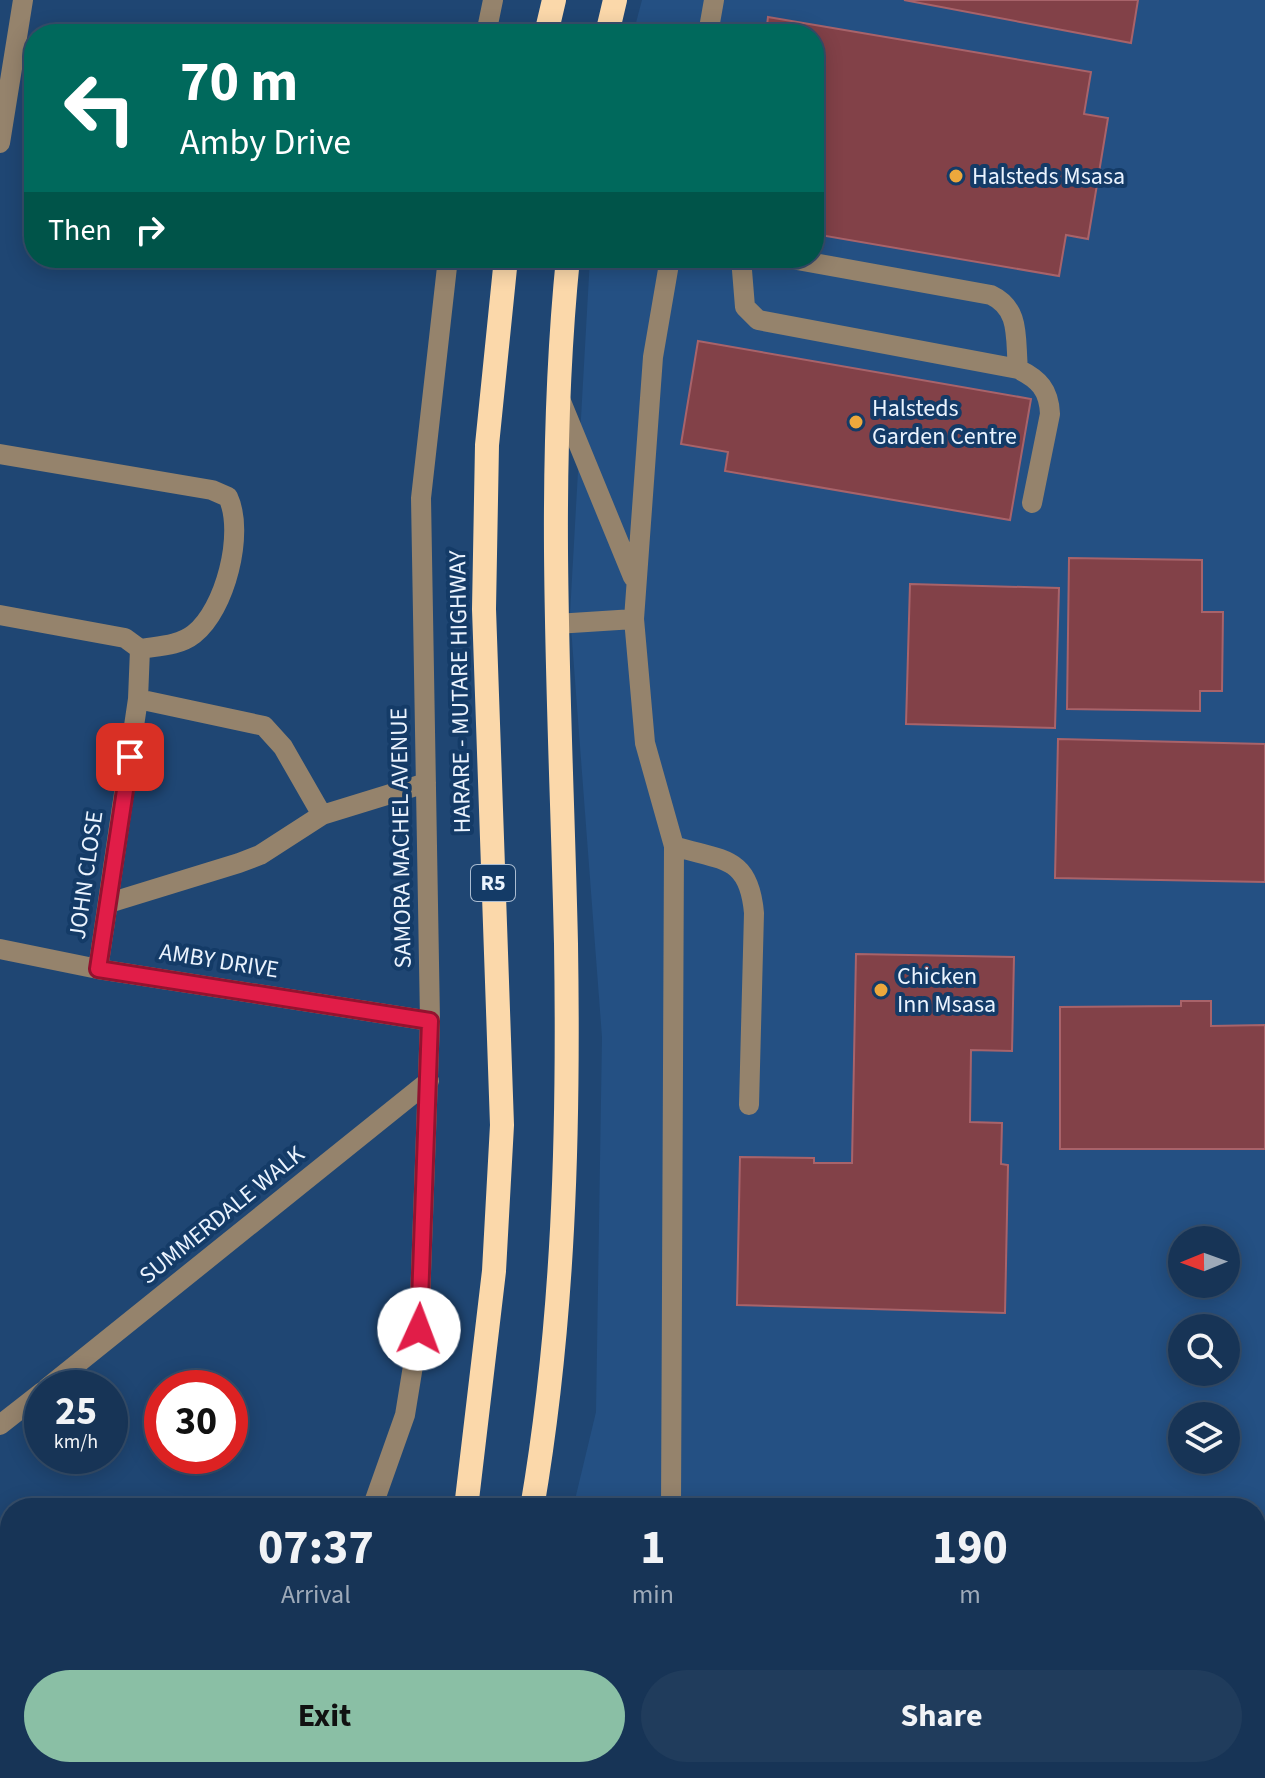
<!DOCTYPE html>
<html lang="en">
<head>
<meta charset="utf-8">
<style>
	body { margin:0; font-family:"Source Sans 3",sans-serif; background:#203c5c; color:#f1f3f6; height:100vh; display:flex; flex-direction:column; font-size:30px; white-space:nowrap }
	* { box-sizing:border-box; margin:0 }
	p { font-size:26px; color:#9eaab9 }
	.icon { flex:none; width:44px; height:44px; fill:none; stroke:currentColor; stroke-width:2; stroke-linecap:round; stroke-linejoin:round }
	.map { position:relative; flex:1; overflow:hidden }
	.details { position:absolute; left:0px; top:1498px; width:1266px; height:280px; display:flex; flex-direction:column; background:#173456; border-radius:32px 32px 0 0; box-shadow:0 4px 20px #0003,0 0 0 2px #364f6c }
	.details>* { flex:none }
	.top-card { position:absolute; left:24px; top:24px; width:800px; height:244px; border-radius:32px; box-shadow:0 4px 20px #0003,0 0 0 2px #364f6c; background:#00695c; color:#fff; overflow:hidden }
	.needle { width:52px; rotate:269deg }
	.controls { position:absolute; left:1168px; top:1226px; display:grid; gap:16px }
	.controls a { display:grid; place-items:center; width:72px; height:72px; border-radius:50%; background:#173456; box-shadow:0 4px 20px #0003,0 0 0 2px #364f6c; font-size:40px }
	.speed { position:absolute; left:24px; top:1370px; display:flex; gap:16px; font-size:40px; font-weight:700; text-align:center }
	.speed>* { display:grid; place-content:center; width:104px; height:104px; border-radius:50%; background:#173456; box-shadow:0 4px 20px #0003,0 0 0 2px #364f6c; line-height:1 }
	.speed small { font-size:20px; font-weight:400 }
	.speed .limit { border:12px solid #d22; background:#fff; color:#111 }
	.pin { position:absolute; display:grid; place-items:center; width:68px; height:68px; color:#fff; margin:-34px; border-radius:16px; box-shadow:0 4px 12px #0006 }
	.me { position:absolute; width:88px; margin:-44px; rotate:2deg; stroke-linejoin:round; filter:drop-shadow(0 0 6px #0008) }
	.turn { display:flex; align-items:center; gap:28px; height:168px; padding:0 24px; font-size:36px }
	.turn .icon { width:104px; height:104px; stroke-width:2.5 }
	.turn b { display:block; font-size:56px; line-height:68px }
	.then { display:flex; align-items:center; height:76px; padding:0 24px; background:#0003; gap:16px; font-size:30px }
	.eta { display:flex; justify-content:space-evenly; align-items:center; height:136px; text-align:center }
	.eta b { font-size:48px; font-weight:700; line-height:56px }
	.action { display:flex; gap:16px; margin-top:auto; padding:16px 24px }
	.action a { flex:1; height:92px; border-radius:48px; background:#8abfa5; color:#111; font-size:32px; font-weight:700; line-height:92px; text-align:center }
	.action a+a { background:#203c5c; color:#f1f3f6 }
	.map>svg:first-child { display:block }
</style>
</head>
<body>
<div class="map">
<svg width="1265" height="1778" viewBox="0 0 1265 1778">
	<rect width="100%" height="100%" fill="#1f4673"/>
	<path fill="#245083" fill-rule="evenodd" d="M 642,0 L 1265,0 L 1265,1778 L 505,1778 L 508,1768 L 1256,1768 L 1256,1508 L 573,1508 L 596,1412 L 602,1037 L 570,614 L 590,258 L 814,258 L 814,34 L 633,34 ZM 1182,1240 L 1226,1240 L 1226,1284 L 1182,1284 ZM 1182,1328 L 1226,1328 L 1226,1372 L 1182,1372 ZM 1182,1416 L 1226,1416 L 1226,1460 L 1182,1460 Z"/>
	<path fill="#824148" stroke="#a8636a" stroke-width="2" d="M 904,0 L 1138,0 L 1131,43 Z
		M 768,17 L 1091,72 L 1084,114 L 1108,118 L 1088,239 L 1066,235 L 1059,276 L 814,234 L 814,34 L 766,34 Z
		M 698,341 L 1031,399 L 1010,520 L 725,471 L 728,452 L 681,444 Z
		M 1069,558 L 1202,560 L 1202,612 L 1223,612 L 1222,691 L 1200,691 L 1200,711 L 1067,709 Z
		M 910,584 L 1059,588 L 1055,728 L 906,724 Z
		M 1058,739 L 1265,744 L 1265,882 L 1055,878 Z
		M 856,954 L 1014,957 L 1012,1051 L 971,1050 L 970,1122 L 1002,1123 L 1001,1164 L 1008,1165 L 1005,1313 L 737,1305 L 740,1157 L 814,1158 L 814,1163 L 852,1163 Z
		M 1181,1001 L 1211,1001 L 1211,1026 L 1265,1025 L 1265,1149 L 1060,1149 L 1060,1007 L 1181,1006 Z
		M 1041,1768 L 1113,1768 L 1110,1778 L 1037,1778 Z"/>
	<g fill="none" stroke-linecap="round" stroke-linejoin="round">
		<path stroke="#95836c" stroke-width="20" d="M 486,34 L 493,0
			M 708,34 L 714,0
			M 0,143 L 23,0
			M 670,258 L 653,357 L 634,619 L 645,743 L 674,846 L 671,1508
			M 741,258 L 745,307 L 758,320 L 1018,369 C 1039,379 1049,390 1050,414 L 1032,503
			M 786,258 L 991,295 C 1021,309 1015,339 1018,369
			M 560,399 L 633,577
			M 0,454 L 212,490 L 228,497 C 245,533 225,610 194,634 C 179,646 158,646 140,649
			M 0,615 L 125,638 L 140,649 L 138,699 L 98,969
			M 556,624 L 634,619
			M 138,699 L 264,726 L 283,747 L 322,815
			M 674,846 C 722,861 749,855 754,913 L 749,1105
			M 109,903 L 239,863 L 260,855 L 322,815 L 426,783
			M 0,949 L 98,969 L 430,1021
			M 47,1388 L 429,1081
			M 0,1425 L 42,1392
			M 372,1508 L 405,1415 L 419,1329 L 430,1021 L 421,498 L 448,258
			M 1256,1669 L 1265,1669
			M 338,1778 L 338,1768
			M 622,1778 L 625,1768"/>
		<path stroke="#fbd8aa" stroke-width="24" d="M 546,34 L 554,0
			M 607,34 L 615,0
			M 466,1508 L 494,1271 L 502,1125 L 484,609 L 487,445 L 506,258
			M 532,1508 C 564,1321 569,1133 566,944 C 561,715 545,486 568,258
			M 403,1778 L 406,1768
			M 469,1778 L 472,1768"/>
	</g>
	<g fill="none" stroke-linecap="round" stroke-linejoin="round">
		<g stroke="#92132f" stroke-width="20">
			<path id="route" d="M 130,757 L 98,969 L 430,1021 L 419,1329"/>
		</g>
		<use href="#route" stroke="#e11d48" stroke-width="14"/>
	</g>
	<g fill="#eda83c" stroke="#143b67" stroke-width="3">
		<circle cx="956" cy="176" r="8"/>
		<circle cx="856" cy="422" r="8"/>
		<circle cx="881" cy="990" r="8"/>
	</g>
	<g text-anchor="middle" dominant-baseline="central" stroke-width="8" stroke-linejoin="round" paint-order="stroke">
		<rect fill="#143b67" stroke="#aabcd1" stroke-width="2" x="471" y="865" width="44" height="36" rx="6"/>
		<g font-size="22" font-weight="bold" fill="#eaf3fe">
			<text x="493" y="883">R5</text>
		</g>
		<g font-size="24" fill="#eaf3fe" stroke="#143b67" text-anchor="start">
			<text x="972" y="176">Halsteds Msasa</text>
			<text x="872" y="408">Halsteds<tspan x="872" dy="28">Garden Centre</tspan></text>
			<text x="897" y="976">Chicken<tspan x="897" dy="28">Inn Msasa</tspan></text>
		</g>
		<g font-size="24" fill="#eaf3fe" stroke="#143b67">
			<text transform="translate(460 692) rotate(-91)">HARARE - MUTARE HIGHWAY</text>
			<text transform="translate(401 838) rotate(-91)">SAMORA MACHEL AVENUE</text>
			<text transform="translate(86 875) rotate(-82)">JOHN CLOSE</text>
			<text transform="translate(219 961) rotate(9)">AMBY DRIVE</text>
			<text transform="translate(222 1215) rotate(-39)">SUMMERDALE WALK</text>
		</g>
	</g>
</svg>
<div class="controls">
<a><svg class="needle" viewBox="-14 -14 28 28"><path d="M0-13l5 13h-10z" fill="#e53935"/><path d="M0 13l5-13h-10z" fill="#9eaab9"/></svg></a>
<a><svg class="icon" aria-label="search" viewBox="0 0 24 24"><circle cx="10" cy="10" r="6"/><path d="M15 15l6 6"/></svg></a>
<a><svg class="icon" aria-label="layers" viewBox="0 0 24 24"><path d="M12 4l9 5-9 5-9-5zM3 14l9 5 9-5"/></svg></a>
</div>
<div class="speed"><div>25<small>km/h</small></div><div class="limit">30</div></div>
<div class="pin" style="left:130px;top:757px;background:#d93025"><svg class="icon" aria-label="arrive" viewBox="0 0 24 24"><path d="M6 21V4h12l-3 4 3 4H6"/></svg></div>
<svg class="me" style="left:419px;top:1329px" viewBox="-20 -20 40 40"><circle r="19" fill="#fff"/><path d="M0-13L10 11 0 6-10 11z" fill="#e11d48"/></svg>
<div class="top-card">
<div class="turn"><svg class="icon" aria-label="left" viewBox="0 0 24 24"><path d="M17 20v-9H6M10 6l-5 5 5 5"/></svg><div><b>70 m</b>Amby Drive</div></div>
<div class="then">Then<svg class="icon" aria-label="right" viewBox="0 0 24 24"><path d="M7 20v-9h11M14 6l5 5-5 5"/></svg></div>
</div>
<section class="details">
<div class="eta">
<div><b>07:37</b><p>Arrival</p></div>
<div><b>1</b><p>min</p></div>
<div><b>190</b><p>m</p></div>
</div>
<div class="action"><a>Exit</a><a>Share</a></div>
</section>
</div>
</body>
</html>
